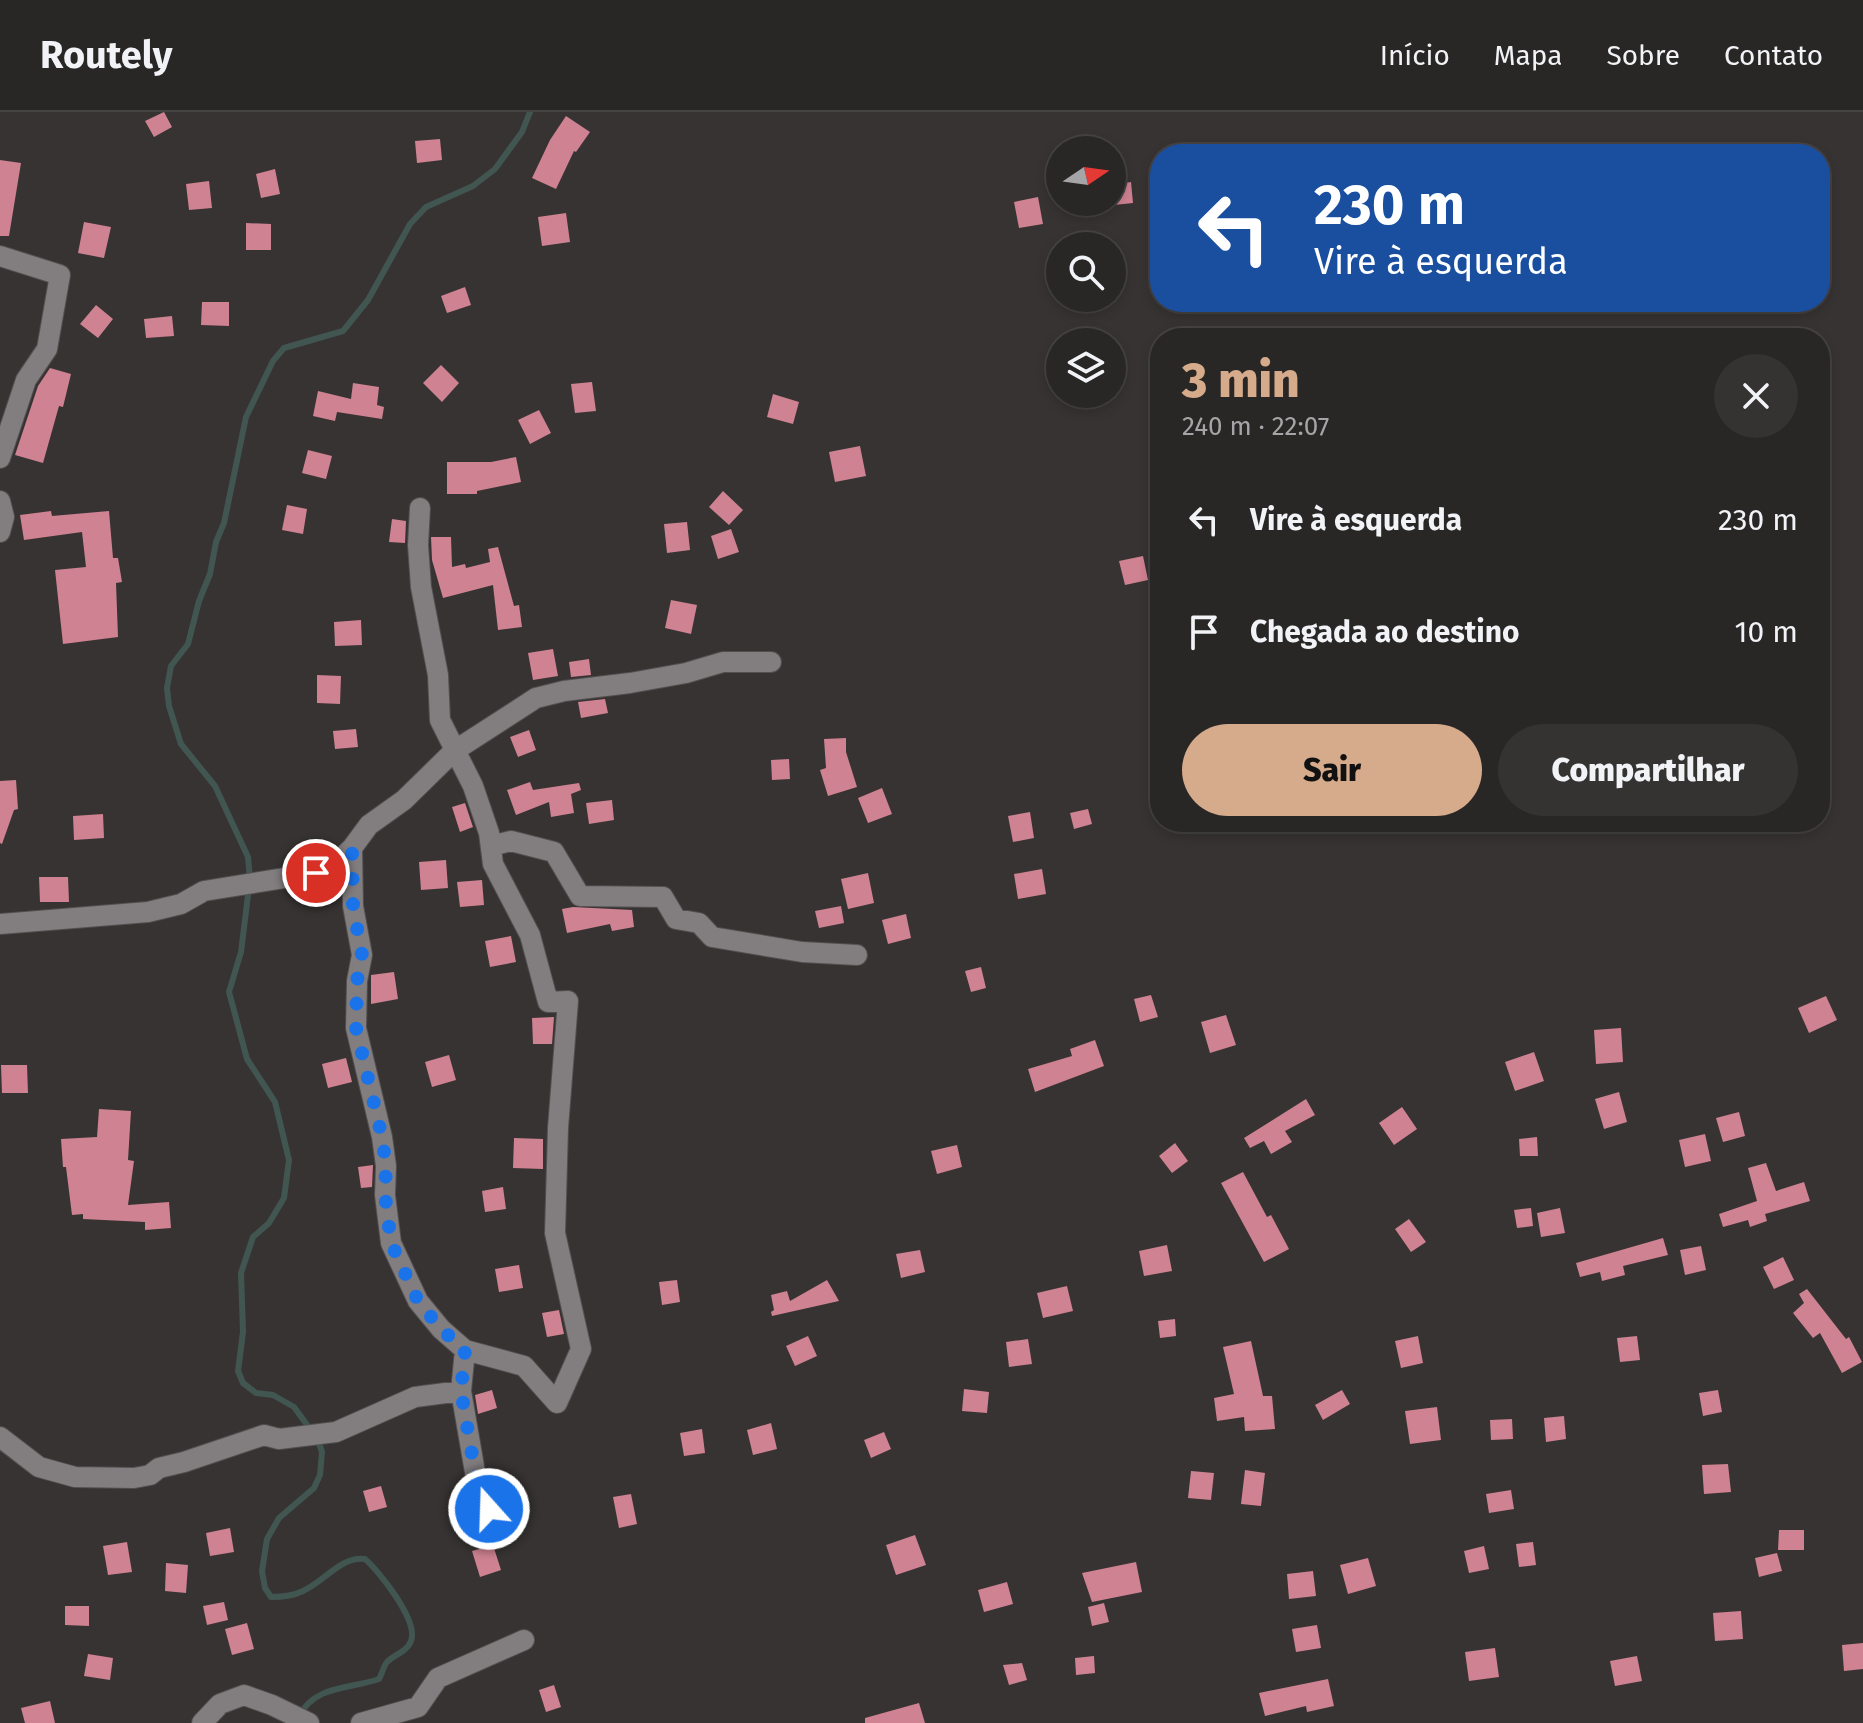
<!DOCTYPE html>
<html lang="pt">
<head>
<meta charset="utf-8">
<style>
	body { margin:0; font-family:"Fira Sans",sans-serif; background:#353232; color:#f1f3f6; height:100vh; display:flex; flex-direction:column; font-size:30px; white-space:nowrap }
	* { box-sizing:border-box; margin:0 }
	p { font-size:26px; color:#a5a5a7 }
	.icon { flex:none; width:44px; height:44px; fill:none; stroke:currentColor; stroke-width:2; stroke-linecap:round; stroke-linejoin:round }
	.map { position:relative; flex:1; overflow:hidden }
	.sheet { position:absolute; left:1150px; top:216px; width:680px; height:504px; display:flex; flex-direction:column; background:#292626; border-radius:32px; box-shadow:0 4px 12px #0003,0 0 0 2px #454343 }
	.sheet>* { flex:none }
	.banner { position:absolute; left:1150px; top:32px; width:680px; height:168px; border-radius:32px; box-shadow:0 4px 12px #0003,0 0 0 2px #454343; background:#1a4fa0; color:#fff; overflow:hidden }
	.needle { width:52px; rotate:77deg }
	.fabs { position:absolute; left:1046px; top:24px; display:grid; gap:16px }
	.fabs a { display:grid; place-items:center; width:80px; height:80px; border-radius:50%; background:#292626; box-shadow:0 4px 12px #0003,0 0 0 2px #454343; font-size:40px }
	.pin { position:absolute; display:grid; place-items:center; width:68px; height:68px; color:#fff; margin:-34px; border:4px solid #fff; border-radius:50%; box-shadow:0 2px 8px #0007 }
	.me { position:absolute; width:88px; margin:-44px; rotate:340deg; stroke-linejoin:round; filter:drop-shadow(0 0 6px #0008) }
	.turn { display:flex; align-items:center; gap:28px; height:168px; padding:0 32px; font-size:36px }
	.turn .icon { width:104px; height:104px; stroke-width:2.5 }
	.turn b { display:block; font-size:56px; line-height:68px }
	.round { display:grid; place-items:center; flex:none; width:84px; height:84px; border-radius:42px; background:#353232 }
	.headline { display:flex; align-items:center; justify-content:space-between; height:136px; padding:0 32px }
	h1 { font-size:48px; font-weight:800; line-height:60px; color:#d6ab8b }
	.button { display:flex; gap:16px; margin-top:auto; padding:16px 32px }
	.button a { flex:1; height:92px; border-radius:48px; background:#d6ab8b; color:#111; font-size:32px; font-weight:800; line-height:92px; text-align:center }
	.button a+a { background:#353232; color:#f1f3f6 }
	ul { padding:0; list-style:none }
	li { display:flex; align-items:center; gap:24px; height:112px; padding:0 32px }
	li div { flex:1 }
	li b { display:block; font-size:30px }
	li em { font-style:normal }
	header { display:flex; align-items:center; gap:48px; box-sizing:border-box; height:112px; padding:0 40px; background:#292626; border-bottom:2px solid #454343 }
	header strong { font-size:38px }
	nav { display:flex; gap:44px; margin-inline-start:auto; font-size:28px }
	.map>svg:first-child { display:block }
</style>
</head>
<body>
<header>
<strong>Routely</strong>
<nav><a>Início</a><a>Mapa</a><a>Sobre</a><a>Contato</a></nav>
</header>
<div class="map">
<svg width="1863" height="1611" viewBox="0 0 1863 1611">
	<rect width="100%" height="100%" fill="#373333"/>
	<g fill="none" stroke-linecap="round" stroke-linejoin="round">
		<path stroke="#415651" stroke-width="6" d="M 299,1604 C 315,1573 350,1577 379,1567 C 382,1562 384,1553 387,1550 C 395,1542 407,1540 411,1529 C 419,1509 379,1459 365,1447 C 341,1444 325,1469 303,1479 C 293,1484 282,1485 271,1485 L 265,1476 L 262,1459 L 267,1427 L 279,1406 L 314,1376 L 320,1363 L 322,1340 L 318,1328 L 294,1295 L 273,1283 L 256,1281 L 243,1271 L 238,1259 L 243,1220 L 241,1161 L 253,1125 L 269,1111 L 284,1086 L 289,1048 L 275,990 L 247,947 L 229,880 L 241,840 L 250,767 L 248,745 L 215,674 L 181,632 L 169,594 L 167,576 L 171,554 L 188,532 L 199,489 L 210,462 L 216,430 L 224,411 L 246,305 L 273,249 L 284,236 L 343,219 L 368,188 L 410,112 L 426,95 L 473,74 L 495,57 L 522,20 L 530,0"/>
	</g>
	<path fill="#cf8291" d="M 164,0 L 172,15 L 154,25 L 145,9 Z
		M 566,4 L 590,20 L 576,40 L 574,39 L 556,77 L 532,66 L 550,28 Z
		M 440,27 L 442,48 L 417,51 L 415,29 Z
		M 0,48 L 21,51 L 9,124 L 0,124 Z
		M 275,57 L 280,82 L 261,86 L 256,62 Z
		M 209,69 L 212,96 L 189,98 L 186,72 Z
		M 1131,70 L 1133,91 L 1114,93 L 1112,73 Z
		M 1038,85 L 1043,112 L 1019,116 L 1014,90 Z
		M 566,101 L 570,130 L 542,134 L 538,105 Z
		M 84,110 L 111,115 L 104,146 L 78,141 Z
		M 246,111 L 271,112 L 271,138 L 246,138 Z
		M 465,175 L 471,193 L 447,201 L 441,184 Z
		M 202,190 L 229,190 L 229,214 L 201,213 Z
		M 96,193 L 113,207 L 98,226 L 80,212 Z
		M 172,204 L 174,224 L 146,226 L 144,207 Z
		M 441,253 L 459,271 L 442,290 L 423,271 Z
		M 50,256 L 71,262 L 63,295 L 59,294 L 43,351 L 15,343 L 38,274 Z
		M 592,270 L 596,299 L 575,301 L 571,272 Z
		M 353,271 L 379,275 L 377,293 L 384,295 L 382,307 L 337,300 L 335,309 L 313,304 L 318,279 L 351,287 Z
		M 773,282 L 799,290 L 793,312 L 767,305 Z
		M 539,298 L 551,321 L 530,332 L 518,308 Z
		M 860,334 L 866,364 L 835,370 L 829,340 Z
		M 308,338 L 332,344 L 326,367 L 302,361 Z
		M 516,345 L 521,370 L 477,379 L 477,382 L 447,382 L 447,350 L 491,350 Z
		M 723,379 L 743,398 L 729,413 L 709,395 Z
		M 287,393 L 307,397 L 303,422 L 282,418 Z
		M 51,399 L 52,404 L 109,399 L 113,446 L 118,446 L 122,470 L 116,471 L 118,525 L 63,532 L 55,458 L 86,455 L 82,420 L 24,428 L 20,403 Z
		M 392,407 L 406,409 L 405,431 L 389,430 Z
		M 687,410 L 690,438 L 667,441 L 664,412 Z
		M 731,417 L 739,440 L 718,447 L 711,424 Z
		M 431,425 L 451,425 L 452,455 L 465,452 L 466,456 L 490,450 L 488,437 L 498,435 L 514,494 L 519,493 L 522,515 L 498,518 L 493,473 L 443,486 L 432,448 Z
		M 1143,444 L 1148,468 L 1125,473 L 1119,449 Z
		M 671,488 L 697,493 L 691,522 L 665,516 Z
		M 361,508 L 362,533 L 335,534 L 334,510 Z
		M 553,537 L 558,564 L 533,568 L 528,541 Z
		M 589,547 L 591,563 L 571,565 L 569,550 Z
		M 317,563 L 341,564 L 340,592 L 317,591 Z
		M 605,587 L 608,601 L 581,606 L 578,590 Z
		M 356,617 L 358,635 L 335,637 L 333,619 Z
		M 529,618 L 536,638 L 518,645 L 510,625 Z
		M 846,626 L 846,640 L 857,675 L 828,684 L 820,658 L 826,656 L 824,627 Z
		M 789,647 L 790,667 L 772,668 L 771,648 Z
		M 16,668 L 18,697 L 14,698 L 2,732 L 0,731 L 0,669 Z
		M 530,670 L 533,678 L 579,671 L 581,678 L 571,682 L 574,701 L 551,705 L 549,690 L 516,703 L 507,678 Z
		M 882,676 L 892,702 L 868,711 L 858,686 Z
		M 612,688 L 614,708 L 589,712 L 586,691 Z
		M 465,691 L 473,715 L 460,720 L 452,695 Z
		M 1088,697 L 1092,712 L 1074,717 L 1070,701 Z
		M 1030,700 L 1034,726 L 1013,730 L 1008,704 Z
		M 103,702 L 104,726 L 74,728 L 73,704 Z
		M 446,748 L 448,776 L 421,778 L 419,750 Z
		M 1042,757 L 1046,782 L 1018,787 L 1014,762 Z
		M 868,761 L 874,791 L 848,797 L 841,767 Z
		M 39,765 L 68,765 L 69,790 L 40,790 Z
		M 482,768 L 484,793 L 460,795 L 457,770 Z
		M 841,794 L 844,811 L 819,816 L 815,799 Z
		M 573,795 L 632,798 L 634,815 L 612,819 L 610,812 L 567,821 L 562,797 Z
		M 906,802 L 911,826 L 888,832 L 882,808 Z
		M 511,824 L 516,850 L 490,855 L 485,829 Z
		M 981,855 L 986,876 L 971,880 L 965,859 Z
		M 394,860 L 398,887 L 371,892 L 371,863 Z
		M 1151,883 L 1158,905 L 1140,910 L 1134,887 Z
		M 1826,884 L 1837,908 L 1809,921 L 1798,896 Z
		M 1226,903 L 1236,933 L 1210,941 L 1201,910 Z
		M 554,905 L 552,932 L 533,932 L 532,906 Z
		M 1621,916 L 1623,950 L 1596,952 L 1594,918 Z
		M 1095,928 L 1104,954 L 1035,980 L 1028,957 L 1072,944 L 1070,937 Z
		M 1534,940 L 1544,969 L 1515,979 L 1505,950 Z
		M 449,943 L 456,968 L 432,975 L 425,950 Z
		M 346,946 L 352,970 L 328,976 L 322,952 Z
		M 1,953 L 27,953 L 28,981 L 2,981 Z
		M 1619,980 L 1627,1010 L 1604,1017 L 1595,987 Z
		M 1306,987 L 1315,1003 L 1285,1019 L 1292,1030 L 1271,1042 L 1264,1029 L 1250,1036 L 1244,1026 Z
		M 1402,995 L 1417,1017 L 1394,1033 L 1379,1011 Z
		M 99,997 L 131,999 L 128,1048 L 134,1049 L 128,1093 L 169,1090 L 171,1116 L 145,1118 L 145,1110 L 83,1107 L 83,1102 L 72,1103 L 66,1055 L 63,1055 L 61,1027 L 97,1025 Z
		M 1739,1000 L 1745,1024 L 1723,1030 L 1716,1006 Z
		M 1705,1022 L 1711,1049 L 1685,1055 L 1679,1028 Z
		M 1537,1025 L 1538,1044 L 1520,1044 L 1519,1027 Z
		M 514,1026 L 543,1027 L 543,1057 L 513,1056 Z
		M 1175,1031 L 1188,1049 L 1172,1061 L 1159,1044 Z
		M 957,1033 L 962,1055 L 937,1062 L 931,1039 Z
		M 1766,1051 L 1776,1079 L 1804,1070 L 1810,1089 L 1765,1102 L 1767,1109 L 1750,1115 L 1748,1108 L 1723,1115 L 1719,1102 L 1757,1089 L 1748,1056 Z
		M 373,1053 L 372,1075 L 361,1076 L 358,1055 Z
		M 1243,1060 L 1267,1105 L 1271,1103 L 1289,1137 L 1264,1150 L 1221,1071 Z
		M 503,1075 L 506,1097 L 485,1100 L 482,1079 Z
		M 1531,1096 L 1533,1114 L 1517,1116 L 1514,1098 Z
		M 1560,1096 L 1565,1121 L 1541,1125 L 1537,1101 Z
		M 1409,1107 L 1426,1130 L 1411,1140 L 1395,1117 Z
		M 1663,1126 L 1668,1143 L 1623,1154 L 1625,1163 L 1602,1169 L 1600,1160 L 1580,1165 L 1576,1151 Z
		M 1167,1133 L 1172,1159 L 1144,1164 L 1139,1139 Z
		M 1701,1134 L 1706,1158 L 1685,1163 L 1680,1138 Z
		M 920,1138 L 925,1160 L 901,1166 L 896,1142 Z
		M 1783,1145 L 1794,1168 L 1774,1177 L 1763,1155 Z
		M 519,1153 L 523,1176 L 499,1180 L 495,1157 Z
		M 677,1168 L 680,1190 L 662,1193 L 659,1170 Z
		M 827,1168 L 839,1189 L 772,1204 L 771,1200 L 774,1198 L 771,1183 L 787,1179 L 790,1189 Z
		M 1067,1174 L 1073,1199 L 1043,1206 L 1037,1181 Z
		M 1807,1177 L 1846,1227 L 1849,1225 L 1862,1250 L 1842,1261 L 1820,1221 L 1813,1226 L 1793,1201 L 1804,1191 L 1799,1182 Z
		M 559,1198 L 564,1222 L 547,1225 L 542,1201 Z
		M 1175,1207 L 1176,1224 L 1160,1226 L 1158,1209 Z
		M 808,1224 L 817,1244 L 795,1254 L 786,1234 Z
		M 1418,1224 L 1423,1251 L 1401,1256 L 1395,1229 Z
		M 1637,1224 L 1640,1248 L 1620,1250 L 1617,1226 Z
		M 1028,1227 L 1032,1252 L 1009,1255 L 1006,1230 Z
		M 1251,1229 L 1263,1284 L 1272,1284 L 1275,1317 L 1245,1319 L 1244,1305 L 1217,1309 L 1214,1286 L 1234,1282 L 1223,1235 Z
		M 964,1277 L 989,1280 L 987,1301 L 962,1299 Z
		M 492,1278 L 497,1296 L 478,1302 L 475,1283 Z
		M 1342,1278 L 1350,1292 L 1323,1308 L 1315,1293 Z
		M 1718,1278 L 1722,1300 L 1703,1304 L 1699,1281 Z
		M 1437,1295 L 1441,1328 L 1410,1332 L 1405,1299 Z
		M 1564,1304 L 1566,1327 L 1546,1330 L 1544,1306 Z
		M 1512,1307 L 1513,1327 L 1491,1328 L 1490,1308 Z
		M 771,1311 L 777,1337 L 753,1343 L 747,1318 Z
		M 702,1317 L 705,1341 L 684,1344 L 680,1321 Z
		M 884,1320 L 891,1337 L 871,1346 L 864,1328 Z
		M 1728,1352 L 1731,1380 L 1704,1382 L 1702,1353 Z
		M 1245,1358 L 1265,1361 L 1261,1394 L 1241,1392 Z
		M 1191,1359 L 1214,1361 L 1211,1388 L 1188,1386 Z
		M 381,1374 L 387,1395 L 369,1400 L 363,1379 Z
		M 466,1375 L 475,1396 L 459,1402 L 451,1381 Z
		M 1511,1378 L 1514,1397 L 1489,1401 L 1486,1382 Z
		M 631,1382 L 637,1412 L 619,1416 L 613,1385 Z
		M 230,1416 L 234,1440 L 210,1444 L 206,1421 Z
		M 1779,1418 L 1804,1418 L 1804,1438 L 1778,1438 Z
		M 915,1423 L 926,1453 L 896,1463 L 886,1433 Z
		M 127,1430 L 132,1460 L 108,1463 L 103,1434 Z
		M 1533,1430 L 1536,1453 L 1519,1455 L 1516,1432 Z
		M 493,1433 L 501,1458 L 480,1465 L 472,1439 Z
		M 1484,1434 L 1489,1457 L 1469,1461 L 1464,1439 Z
		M 1777,1441 L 1782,1459 L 1759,1465 L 1755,1446 Z
		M 1368,1446 L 1376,1474 L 1348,1482 L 1340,1453 Z
		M 1136,1450 L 1142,1480 L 1092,1490 L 1082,1461 Z
		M 166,1451 L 188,1453 L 186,1481 L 165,1479 Z
		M 1313,1459 L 1316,1484 L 1289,1487 L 1287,1462 Z
		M 1007,1470 L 1013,1492 L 984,1500 L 978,1478 Z
		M 224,1490 L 228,1508 L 207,1513 L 203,1494 Z
		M 1104,1491 L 1109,1510 L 1092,1514 L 1088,1495 Z
		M 65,1494 L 89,1494 L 89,1514 L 65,1513 Z
		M 1741,1499 L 1743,1527 L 1715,1529 L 1713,1501 Z
		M 247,1511 L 254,1537 L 232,1543 L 225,1517 Z
		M 1317,1513 L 1321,1536 L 1296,1540 L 1292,1517 Z
		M 1863,1531 L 1863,1557 L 1844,1559 L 1842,1533 Z
		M 1495,1536 L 1499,1565 L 1469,1569 L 1465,1540 Z
		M 88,1542 L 113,1546 L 110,1568 L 84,1564 Z
		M 1094,1544 L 1095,1561 L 1076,1563 L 1075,1546 Z
		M 1637,1544 L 1642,1569 L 1615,1574 L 1610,1549 Z
		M 1022,1551 L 1027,1568 L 1009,1573 L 1003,1553 Z
		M 1328,1567 L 1334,1594 L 1307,1600 L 1306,1594 L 1265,1604 L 1259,1581 Z
		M 554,1573 L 561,1595 L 546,1600 L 539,1578 Z
		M 50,1589 L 55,1611 L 25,1611 L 21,1596 Z
		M 919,1591 L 925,1611 L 865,1611 L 865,1606 Z"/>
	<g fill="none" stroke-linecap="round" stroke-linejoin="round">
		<g stroke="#534f50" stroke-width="22">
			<path id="street" d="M 0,144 L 60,163 L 47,237 L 26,268 L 0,346
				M 0,389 L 4,405 L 0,420
				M 491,734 L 511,729 L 554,740 L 580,784 L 663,785 L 676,807 L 699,811 L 712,825 L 802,840 L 857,843
				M 352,736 L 353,794 L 362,843 L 357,869 L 356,916 L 382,1025 L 386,1054 L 385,1083 L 391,1131 L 418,1189 L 441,1217 L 465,1238 L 524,1254 L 557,1291 L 581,1237 L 555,1121 L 558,1016 L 568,889 L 548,890 L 530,823 L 493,752 L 489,721 L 473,674 L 440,608 L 438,563 L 421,475 L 418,433 L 420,396
				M 0,812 L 148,800 L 181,792 L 204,779 L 316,761 L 332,755 L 352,736 L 369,713 L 404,688 L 454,639 L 536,586 L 564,579 L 630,571 L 686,561 L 723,550 L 771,550
				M 461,1279 L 465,1238
				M 0,1325 L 39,1355 L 75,1365 L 134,1366 L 150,1363 L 159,1356 L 184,1350 L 264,1323 L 279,1327 L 336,1320 L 415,1285 L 461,1279 L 476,1366 L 489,1397
				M 202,1611 L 220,1592 L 244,1583 L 272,1593 L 309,1611
				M 361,1611 L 418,1595 L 438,1566 L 524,1528"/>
		</g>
		<use href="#street" stroke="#827d7e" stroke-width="20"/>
	</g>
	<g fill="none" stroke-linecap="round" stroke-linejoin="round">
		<path stroke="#1a73e8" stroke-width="14" stroke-dasharray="0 25.2" d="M 316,761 L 332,755 L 352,736 L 353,794 L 362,843 L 357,869 L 356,916 L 382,1025 L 386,1054 L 385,1083 L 391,1131 L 418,1189 L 441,1217 L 465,1238 L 461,1279 L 476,1366 L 489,1397"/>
	</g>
</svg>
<div class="fabs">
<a><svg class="needle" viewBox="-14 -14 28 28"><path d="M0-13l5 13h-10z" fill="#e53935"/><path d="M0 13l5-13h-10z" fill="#a5a5a7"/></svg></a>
<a><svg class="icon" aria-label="search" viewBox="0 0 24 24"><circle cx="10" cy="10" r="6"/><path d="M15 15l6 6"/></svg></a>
<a><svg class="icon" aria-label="layers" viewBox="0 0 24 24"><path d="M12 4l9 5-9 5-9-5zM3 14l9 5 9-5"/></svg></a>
</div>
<div class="pin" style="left:316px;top:761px;background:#d93025"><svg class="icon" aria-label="arrive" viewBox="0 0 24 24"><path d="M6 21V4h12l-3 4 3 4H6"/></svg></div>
<svg class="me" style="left:489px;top:1397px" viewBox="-20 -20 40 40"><circle r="17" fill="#1a73e8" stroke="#fff" stroke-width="3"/><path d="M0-11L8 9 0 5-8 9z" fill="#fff"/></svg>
<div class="banner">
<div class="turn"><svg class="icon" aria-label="left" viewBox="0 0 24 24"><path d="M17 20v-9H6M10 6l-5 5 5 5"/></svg><div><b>230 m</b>Vire à esquerda</div></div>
</div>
<section class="sheet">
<div class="headline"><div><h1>3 min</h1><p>240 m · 22:07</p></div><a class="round"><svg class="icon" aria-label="close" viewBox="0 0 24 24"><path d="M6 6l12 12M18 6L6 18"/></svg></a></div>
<ul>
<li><svg class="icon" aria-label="left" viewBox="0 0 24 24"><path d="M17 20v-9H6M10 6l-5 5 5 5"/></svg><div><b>Vire à esquerda</b></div><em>230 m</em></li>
<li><svg class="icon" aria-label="arrive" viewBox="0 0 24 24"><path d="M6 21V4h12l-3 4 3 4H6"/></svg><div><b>Chegada ao destino</b></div><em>10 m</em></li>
</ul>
<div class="button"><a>Sair</a><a>Compartilhar</a></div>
</section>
</div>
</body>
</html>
